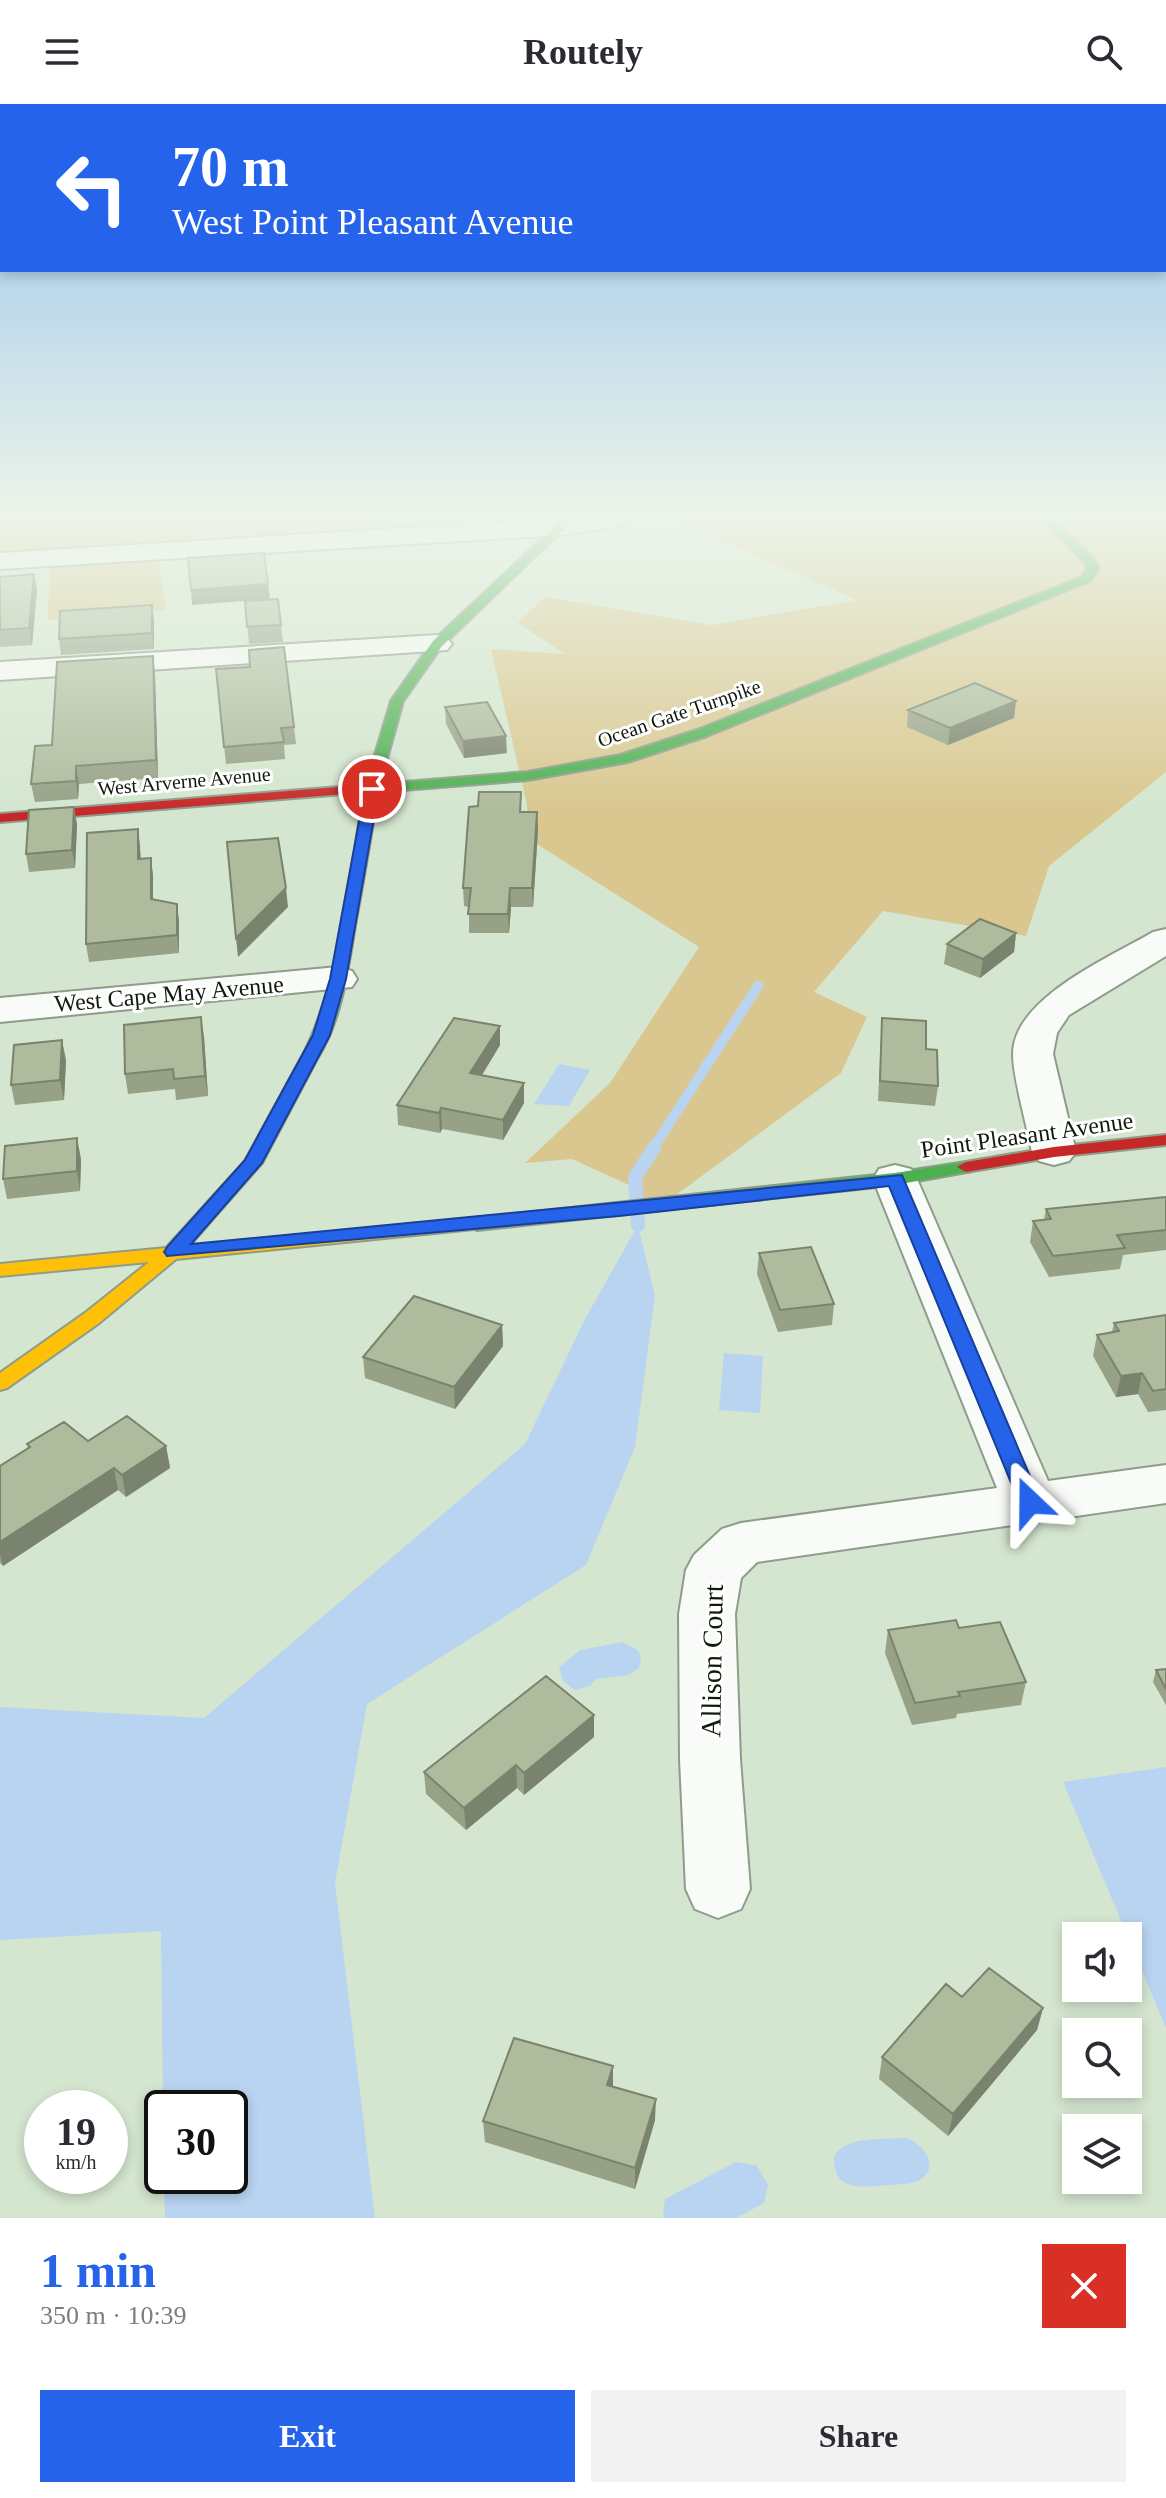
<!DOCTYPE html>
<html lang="en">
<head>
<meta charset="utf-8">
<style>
	body { margin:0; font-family:"Times New Roman",serif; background:#f2f2f3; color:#2b2b33; height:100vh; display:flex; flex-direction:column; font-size:30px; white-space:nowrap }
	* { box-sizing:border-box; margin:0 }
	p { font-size:26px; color:#7c7c81 }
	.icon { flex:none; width:44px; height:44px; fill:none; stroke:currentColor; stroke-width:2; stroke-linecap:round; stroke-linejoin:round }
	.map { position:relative; height:2114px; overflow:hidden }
	.sheet { display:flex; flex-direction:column; background:#fff; flex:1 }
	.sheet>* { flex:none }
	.banner { position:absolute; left:0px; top:0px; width:1166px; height:168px; box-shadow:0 4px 12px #0003; background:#2563eb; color:#fff; overflow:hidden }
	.tools { position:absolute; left:1062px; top:1818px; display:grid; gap:16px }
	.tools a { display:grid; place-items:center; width:80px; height:80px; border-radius:0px; background:#fff; box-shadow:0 4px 12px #0003; font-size:40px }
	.speed { position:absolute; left:24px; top:1986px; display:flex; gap:16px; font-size:40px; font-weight:700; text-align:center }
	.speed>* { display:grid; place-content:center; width:104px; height:104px; border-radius:50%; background:#fff; box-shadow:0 4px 12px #0003; line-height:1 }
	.speed small { font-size:20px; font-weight:400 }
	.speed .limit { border:4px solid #111; border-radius:12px; background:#fff; color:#111 }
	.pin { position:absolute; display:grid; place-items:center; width:68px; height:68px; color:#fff; margin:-34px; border:4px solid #fff; border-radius:50%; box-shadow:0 2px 8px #0007 }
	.me { position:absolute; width:88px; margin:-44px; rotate:337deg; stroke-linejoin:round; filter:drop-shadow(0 0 6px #0008) }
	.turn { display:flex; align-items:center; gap:28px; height:168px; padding:0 40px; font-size:36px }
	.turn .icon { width:104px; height:104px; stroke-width:2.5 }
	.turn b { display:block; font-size:56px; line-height:68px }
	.round { display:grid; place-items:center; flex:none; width:84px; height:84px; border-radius:0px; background:#f2f2f3 }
	.head { display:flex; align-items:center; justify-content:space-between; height:136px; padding:0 40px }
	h1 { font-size:48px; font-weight:700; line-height:60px; color:#2563eb }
	.action { display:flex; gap:16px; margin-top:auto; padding:16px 40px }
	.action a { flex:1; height:92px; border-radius:0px; background:#2563eb; color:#fff; font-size:32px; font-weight:700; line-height:92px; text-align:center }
	.action a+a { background:#f2f2f3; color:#2b2b33 }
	header { display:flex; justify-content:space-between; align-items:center; height:104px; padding:0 40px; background:#fff; font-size:36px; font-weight:700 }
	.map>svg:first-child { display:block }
</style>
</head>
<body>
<header><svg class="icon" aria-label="menu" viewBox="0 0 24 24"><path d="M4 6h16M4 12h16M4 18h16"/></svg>Routely<svg class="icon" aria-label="search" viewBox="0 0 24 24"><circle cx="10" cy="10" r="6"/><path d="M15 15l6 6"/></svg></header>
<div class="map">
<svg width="1166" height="2114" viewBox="0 0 1166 2114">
	<rect width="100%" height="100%" fill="#d4e6cf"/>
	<path fill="#dac78f" d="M 0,414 L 511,414 L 156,436 L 166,506 L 48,516 L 50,446 L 0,449 Z
		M 679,414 L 1166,414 L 1166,668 L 1049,762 L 1026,832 L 883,807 L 814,888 L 867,913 L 841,969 L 668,1097 L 634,1098 L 629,1081 L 572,1055 L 525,1059 L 610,979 L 699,843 L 532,737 L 526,696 L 491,545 L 565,550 L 518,519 L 545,493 L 711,521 L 857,496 L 678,418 Z"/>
	<path fill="#b9d4f1" d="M 559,960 L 590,966 L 569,1002 L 534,1000 Z
		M 638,1121 L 655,1192 L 635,1343 L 586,1461 L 367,1600 L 335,1779 L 375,2114 L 165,2114 L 164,2072 L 230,2072 L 230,2004 L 163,2004 L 161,1827 L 0,1836 L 0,1603 L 204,1614 L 525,1340 L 585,1215 Z
		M 724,1249 L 763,1252 L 760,1309 L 719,1306 Z
		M 623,1538 L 638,1546 L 641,1554 L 639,1564 L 629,1571 L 596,1575 L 590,1582 L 575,1586 L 563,1577 L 559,1563 L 580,1546 Z
		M 1166,1663 L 1166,1924 L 1063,1678 Z
		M 906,2034 C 923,2040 941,2062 920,2076 C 911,2081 899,2080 889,2081 C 862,2083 833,2089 834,2052 C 847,2031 883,2036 906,2034 Z
		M 736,2058 L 757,2062 L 768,2081 L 764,2099 L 736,2114 L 665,2114 L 663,2110 L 665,2095 Z"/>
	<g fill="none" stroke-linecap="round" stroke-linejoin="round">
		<path stroke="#b9d4f1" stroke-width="10" d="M 652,1046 L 758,882"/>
		<path stroke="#b9d4f1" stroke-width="14" d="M 638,1121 L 635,1073 L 654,1044"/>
		<g stroke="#8e9c8b" stroke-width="4">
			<path id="street" d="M 567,414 L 633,414 L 629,419 L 620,422 L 561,431 L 0,465 L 0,449 Z
				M 437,531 L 447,534 L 452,540 L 447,546 L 0,576 L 0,558 Z
				M 1166,825 L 1166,852 L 1069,911 L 1057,929 L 1053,950 L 1076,1048 L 1069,1057 L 1054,1061 L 1039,1057 L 1032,1048 C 1027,1022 1013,974 1013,950 C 1013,894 1111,853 1153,828 Z
				M 338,863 L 352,867 L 357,875 L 352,883 L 0,918 L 0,894 Z
				M 895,1061 L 911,1065 L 917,1075 L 1048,1377 L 1166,1361 L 1166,1399 L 757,1458 L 741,1474 L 735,1510 L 740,1655 L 750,1785 L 741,1805 L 718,1814 L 695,1805 L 686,1785 L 680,1655 L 679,1510 L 686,1466 L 694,1451 L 722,1425 L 741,1419 L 997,1384 L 873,1075 L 879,1065 Z"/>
		</g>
		<g stroke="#8e9c8b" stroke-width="4">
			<path id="fast" d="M 564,414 L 575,414 L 441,543 L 403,597 L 380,680 L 528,668 L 620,651 L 697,626 L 1082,473 L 1087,464 L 1084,458 L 1040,414 L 1051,414 L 1093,454 L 1099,464 L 1090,477 L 707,632 L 628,658 L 528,676 L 378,688 C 371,731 364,773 356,816 C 348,861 343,913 318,953 L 306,953 L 304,949 C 340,878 350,769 364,689 L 357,685 L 366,681 L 391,597 L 433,537 Z
				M 966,1058 L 972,1059 L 975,1063 L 972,1067 L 895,1081 L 477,1126 L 468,1120 L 477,1114 L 895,1069 Z"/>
		</g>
		<g stroke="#8e9c8b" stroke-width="4">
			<path id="slow" d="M 312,944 L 320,949 L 262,1059 L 189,1142 L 477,1114 L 486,1120 L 484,1124 L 176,1155 L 99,1219 L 7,1284 L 0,1286 L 0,1269 L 85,1209 L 149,1158 L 0,1172 L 0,1160 L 166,1144 L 245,1057 L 304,949 Z"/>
		</g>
		<g stroke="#8e9c8b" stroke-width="4">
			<path id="jam" d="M 364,681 L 369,682 L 369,688 L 0,718 L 0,710 Z
				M 1166,1031 L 1166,1041 L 1054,1053 L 966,1068 L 957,1063 L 966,1058 L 1054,1043 Z"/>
		</g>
		<use href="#street" fill="#f9fbf8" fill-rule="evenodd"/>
		<use href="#fast" fill="#4caf50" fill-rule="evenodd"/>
		<use href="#slow" fill="#ffc107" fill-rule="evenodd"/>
		<use href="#jam" fill="#c62828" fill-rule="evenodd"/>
	</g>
	<path fill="#96a186" d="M 34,470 L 37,485 L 32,541 L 0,543 L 0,473 Z
		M 278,495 L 283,538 L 249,540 L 245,497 Z
		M 152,501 L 154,517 L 154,545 L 61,551 L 59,535 Z
		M 216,565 L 294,623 L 296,640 L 284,641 L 285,655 L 226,660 Z
		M 155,569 L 158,674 L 79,680 L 78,695 L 35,698 L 31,680 L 52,641 Z
		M 1016,597 L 1014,614 L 948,641 L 907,623 L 908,606 Z
		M 445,603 L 507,649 L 464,654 L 446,620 Z
		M 74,703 L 77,721 L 75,764 L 29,768 L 26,750 Z
		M 522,708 L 537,708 L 538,726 L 533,803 L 511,803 L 509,829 L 469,829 L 469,803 L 464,802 L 463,784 Z
		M 138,725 L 141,755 L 151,754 L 153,772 L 153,796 L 177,800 L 179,818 L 179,849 L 89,858 L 86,840 Z
		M 1016,829 L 1014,848 L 980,874 L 944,860 L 947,840 Z
		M 882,914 L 926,945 L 938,982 L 935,1002 L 878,997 Z
		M 500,922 L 500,941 L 482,971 L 524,999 L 503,1036 L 442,1025 L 440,1029 L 398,1021 L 397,1001 Z
		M 204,933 L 208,992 L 176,996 L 175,985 L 128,990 L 125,970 Z
		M 66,956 L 64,996 L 15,1001 L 11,981 Z
		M 81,1055 L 80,1087 L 7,1095 L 3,1075 Z
		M 1166,1093 L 1166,1146 L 1123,1151 L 1120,1165 L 1049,1173 L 1030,1138 L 1033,1117 L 1044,1116 L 1046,1105 Z
		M 759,1149 L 834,1200 L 832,1221 L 778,1228 L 757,1170 Z
		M 1166,1211 L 1166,1306 L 1148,1308 L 1138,1290 L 1116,1293 L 1093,1252 L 1097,1231 L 1112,1228 L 1114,1219 Z
		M 502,1221 L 503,1242 L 455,1305 L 365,1274 L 363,1253 Z
		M 88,1337 L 166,1342 L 170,1364 L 126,1393 L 118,1386 L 3,1462 L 0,1459 L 0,1362 L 28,1345 L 27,1340 Z
		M 888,1526 L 1026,1578 L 1021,1601 L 957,1610 L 956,1614 L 912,1621 L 885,1549 Z
		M 1166,1565 L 1166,1601 L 1153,1578 L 1156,1566 Z
		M 594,1611 L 594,1633 L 524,1691 L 517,1684 L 466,1726 L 426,1690 L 424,1668 Z
		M 1043,1904 L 1037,1926 L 948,2032 L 879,1975 L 882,1953 Z
		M 613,1982 L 655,2016 L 635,2085 L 485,2038 L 483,2017 Z"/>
	<path fill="#7a836d" d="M 34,470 L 37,485 L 32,541 L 29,524 Z
		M 268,480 L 270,495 L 192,501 L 191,486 Z
		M 152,501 L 154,517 L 154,545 L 152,529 Z
		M 153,552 L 155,569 L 158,674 L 156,656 Z
		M 1016,597 L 1014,614 L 948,641 L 950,624 Z
		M 506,632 L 507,649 L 464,654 L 463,637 Z
		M 76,662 L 79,680 L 78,695 L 76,677 Z
		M 74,703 L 77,721 L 75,764 L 72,746 Z
		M 537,708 L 538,726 L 533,803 L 532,784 Z
		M 138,725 L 140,742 L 141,773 L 138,755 Z
		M 151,754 L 153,772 L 153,813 L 151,795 Z
		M 286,784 L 288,803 L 238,853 L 236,834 Z
		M 510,784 L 511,803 L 509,829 L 508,810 Z
		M 177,800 L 179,818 L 179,849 L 177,831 Z
		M 1016,829 L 1014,848 L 980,874 L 983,855 Z
		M 201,913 L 204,933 L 208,992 L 205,972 Z
		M 500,922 L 500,941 L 471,989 L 470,969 Z
		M 62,936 L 66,956 L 64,996 L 60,976 Z
		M 524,979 L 524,999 L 503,1036 L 503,1016 Z
		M 441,1004 L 442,1025 L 440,1029 L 439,1009 Z
		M 77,1034 L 81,1055 L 80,1087 L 77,1067 Z
		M 502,1221 L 503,1242 L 455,1305 L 454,1283 Z
		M 1142,1269 L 1138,1290 L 1116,1293 L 1121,1272 Z
		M 166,1342 L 170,1364 L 126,1393 L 122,1371 Z
		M 114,1364 L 118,1386 L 3,1462 L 0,1451 L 0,1438 Z
		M 594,1611 L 594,1633 L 524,1691 L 524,1669 Z
		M 516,1661 L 517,1684 L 466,1726 L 464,1704 Z
		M 1043,1904 L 1037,1926 L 948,2032 L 953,2010 Z
		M 613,1962 L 613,1984 L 607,1981 Z
		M 656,1995 L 655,2016 L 635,2085 L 635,2064 Z"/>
	<path fill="#aebb9c" stroke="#7a836d" stroke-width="2" d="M 264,449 L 268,480 L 191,486 L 188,454 Z
		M 34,470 L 29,524 L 0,526 L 0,473 Z
		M 278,495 L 281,521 L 247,523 L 245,497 Z
		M 152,501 L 152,529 L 59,535 L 60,507 Z
		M 284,543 L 294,623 L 281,624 L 284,638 L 224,643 L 216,565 L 250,563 L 249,546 Z
		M 153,552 L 156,656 L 76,662 L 76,677 L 31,680 L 35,642 L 52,641 L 57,558 Z
		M 975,579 L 1016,597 L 950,624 L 908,606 Z
		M 487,598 L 506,632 L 463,637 L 445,603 Z
		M 479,688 L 521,688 L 520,708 L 537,708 L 532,784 L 510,784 L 508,810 L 468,810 L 471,784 L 463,784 L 469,703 L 478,702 Z
		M 74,703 L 72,746 L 26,750 L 29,706 Z
		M 138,725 L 138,755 L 151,754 L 151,795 L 177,800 L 177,831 L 86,840 L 87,729 Z
		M 278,734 L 286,784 L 236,834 L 227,738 Z
		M 980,815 L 1016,829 L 983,855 L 947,840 Z
		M 201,913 L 205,972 L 174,975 L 173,965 L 125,970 L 124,921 Z
		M 454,914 L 500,922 L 470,969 L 524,979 L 503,1016 L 441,1004 L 439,1009 L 397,1001 Z
		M 882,914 L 926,917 L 926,945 L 937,946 L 938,982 L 880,977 Z
		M 62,936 L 60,976 L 11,981 L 14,941 Z
		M 77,1034 L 77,1067 L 3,1075 L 5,1042 Z
		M 1166,1093 L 1166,1126 L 1117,1131 L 1125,1144 L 1053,1152 L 1033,1117 L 1051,1115 L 1046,1105 Z
		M 811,1143 L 834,1200 L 780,1206 L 759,1149 Z
		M 414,1192 L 502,1221 L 454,1283 L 363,1253 Z
		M 1166,1211 L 1166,1285 L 1153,1287 L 1142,1269 L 1121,1272 L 1097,1231 L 1119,1227 L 1114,1219 Z
		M 127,1312 L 166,1342 L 122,1371 L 114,1364 L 0,1438 L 0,1362 L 30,1343 L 27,1340 L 64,1318 L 88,1337 Z
		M 956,1516 L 959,1524 L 1000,1518 L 1026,1578 L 958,1588 L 960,1592 L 915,1599 L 888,1526 Z
		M 1166,1565 L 1166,1585 L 1156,1566 Z
		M 546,1572 L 594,1611 L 524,1669 L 516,1661 L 464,1704 L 424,1668 Z
		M 989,1864 L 1043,1904 L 953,2010 L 882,1953 L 946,1880 L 962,1893 Z
		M 514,1934 L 613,1962 L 607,1981 L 656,1995 L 635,2064 L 483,2017 Z"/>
	<linearGradient id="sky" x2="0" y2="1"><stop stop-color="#95c1ec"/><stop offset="0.58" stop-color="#ecf4e9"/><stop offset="1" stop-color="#ecf4e9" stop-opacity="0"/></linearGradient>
	<rect width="1166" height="710" fill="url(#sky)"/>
	<path fill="#2563eb" stroke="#184099" stroke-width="2" d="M 372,680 L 379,685 L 346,875 L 330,931 L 262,1059 L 191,1140 L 902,1071 L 1041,1398 L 1038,1404 L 1022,1404 L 1019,1398 L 889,1082 L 619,1112 L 167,1152 L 164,1148 L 167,1143 L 245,1056 L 313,931 L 330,875 L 365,685 Z"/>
	<g text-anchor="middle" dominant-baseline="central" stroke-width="6" stroke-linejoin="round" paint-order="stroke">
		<g font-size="20" fill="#0f1a0c" stroke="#fff">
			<text transform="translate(679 609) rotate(-19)">Ocean Gate Turnpike</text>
			<text transform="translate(184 677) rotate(-5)">West Arverne Avenue</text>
		</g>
		<g font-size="24" fill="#0f1a0c" stroke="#fff">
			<text transform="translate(169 890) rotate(-5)">West Cape May Avenue</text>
			<text transform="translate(1027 1031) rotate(-8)">Point Pleasant Avenue</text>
		</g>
		<g font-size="28" fill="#0f1a0c" stroke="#fff">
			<text transform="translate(712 1557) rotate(-89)">Allison Court</text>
		</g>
	</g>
</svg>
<div class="tools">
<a><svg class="icon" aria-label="sound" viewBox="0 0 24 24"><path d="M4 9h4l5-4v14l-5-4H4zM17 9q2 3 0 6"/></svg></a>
<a><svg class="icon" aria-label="search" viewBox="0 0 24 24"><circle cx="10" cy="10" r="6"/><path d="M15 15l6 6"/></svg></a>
<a><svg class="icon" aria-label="layers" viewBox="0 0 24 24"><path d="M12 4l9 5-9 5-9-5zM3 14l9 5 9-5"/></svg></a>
</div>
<div class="speed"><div>19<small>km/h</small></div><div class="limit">30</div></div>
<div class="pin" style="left:372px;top:685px;background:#d93025"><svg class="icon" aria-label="arrive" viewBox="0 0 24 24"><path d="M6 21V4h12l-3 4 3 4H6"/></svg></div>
<svg class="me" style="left:1030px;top:1398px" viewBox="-20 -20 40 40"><path d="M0-17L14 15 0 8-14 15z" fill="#2563eb" stroke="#fff" stroke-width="4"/></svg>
<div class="banner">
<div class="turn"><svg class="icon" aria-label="left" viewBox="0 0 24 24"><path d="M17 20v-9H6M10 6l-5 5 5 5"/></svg><div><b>70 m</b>West Point Pleasant Avenue</div></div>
</div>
</div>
<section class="sheet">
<div class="head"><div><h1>1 min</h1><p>350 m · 10:39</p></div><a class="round" style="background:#d93025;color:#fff"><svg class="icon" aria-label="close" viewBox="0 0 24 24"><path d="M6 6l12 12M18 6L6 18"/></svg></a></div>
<div class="action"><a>Exit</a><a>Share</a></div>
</section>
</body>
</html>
